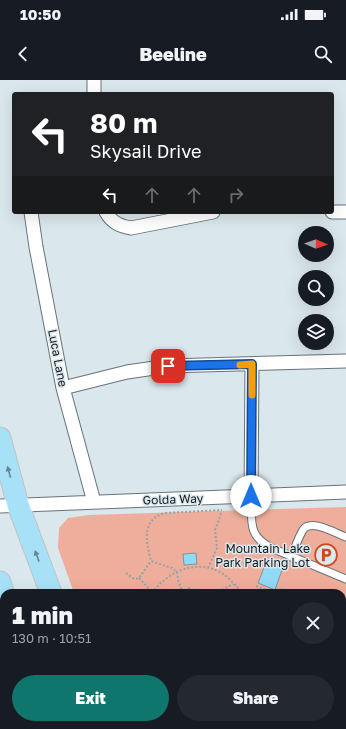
<!DOCTYPE html>
<html lang="en">
<head>
<meta charset="utf-8">
<style>
	body { margin:0; font-family:"Golos Text",sans-serif; background:#242831; color:#f1f3f6; height:100vh; display:flex; flex-direction:column; font-size:15px; white-space:nowrap }
	* { box-sizing:border-box; margin:0 }
	p { font-size:13px; color:#9ea1a6 }
	.icon { flex:none; width:22px; height:22px; fill:none; stroke:currentColor; stroke-width:2; stroke-linecap:round; stroke-linejoin:round }
	.map { position:relative; flex:1; overflow:hidden }
	.drawer { position:absolute; left:0px; top:509px; width:346px; height:140px; display:flex; flex-direction:column; background:#171b24; border-radius:12px 12px 0 0; box-shadow:0 4px 16px #0002 }
	.drawer>* { flex:none }
	.top-card { position:absolute; left:12px; top:12px; width:322px; height:122px; border-radius:4px; box-shadow:0 4px 16px #0002; background:#202124; color:#fff; overflow:hidden }
	.needle { width:26px; rotate:92deg }
	.buttons { position:absolute; left:298px; top:146px; display:grid; gap:8px }
	.buttons a { display:grid; place-items:center; width:36px; height:36px; border-radius:50%; background:#171b24; box-shadow:0 4px 16px #0002; font-size:20px }
	.pin { position:absolute; display:grid; place-items:center; width:34px; height:34px; color:#fff; margin:-17px; border-radius:8px; box-shadow:0 2px 6px #0006 }
	.me { position:absolute; width:44px; margin:-22px; rotate:0deg; stroke-linejoin:round; filter:drop-shadow(0 0 3px #0008) }
	.turn { display:flex; align-items:center; gap:14px; height:84px; padding:0 12px; font-size:18px }
	.turn .icon { width:52px; height:52px; stroke-width:2.5 }
	.turn b { display:block; font-size:28px; line-height:34px }
	.lanes { display:flex; align-items:center; height:38px; padding:0 12px; background:#0003; justify-content:center; gap:20px; direction:ltr }
	.lanes .off { opacity:.35 }
	.round { display:grid; place-items:center; flex:none; width:42px; height:42px; border-radius:21px; background:#242831 }
	.overview { display:flex; align-items:center; justify-content:space-between; height:68px; padding:0 12px }
	h1 { font-size:24px; font-weight:800; line-height:30px }
	.button { display:flex; gap:8px; margin-top:auto; padding:8px 12px }
	.button a { flex:1; height:46px; border-radius:24px; background:#0f766e; color:#fff; font-size:16px; font-weight:800; line-height:46px; text-align:center }
	.button a+a { background:#242831; color:#f1f3f6 }
	.status { display:flex; justify-content:space-between; align-items:center; height:28px; padding:0 20px; background:#171b24; direction:ltr }
	.status svg { height:11px; fill:currentColor }
	header { display:flex; justify-content:space-between; align-items:center; height:52px; padding:0 12px; background:#171b24; font-size:18px; font-weight:800 }
	.map>svg:first-child { display:block }
</style>
</head>
<body>
<div class="status"><b>10:50</b><svg viewBox="0 0 49 12"><path d="M0 12V9h3v3zM5 12V6h3v6zM10 12V3h3v9zM15 12V0h3v12zM26 1h20v11H26zM47 4h2v5h-2z"/></svg></div>
<header><svg class="icon" aria-label="back" viewBox="0 0 24 24"><path d="M15 5l-7 7 7 7"/></svg>Beeline<svg class="icon" aria-label="search" viewBox="0 0 24 24"><circle cx="10" cy="10" r="6"/><path d="M15 15l6 6"/></svg></header>
<div class="map">
<svg width="346" height="649" viewBox="0 0 346 649">
	<rect width="100%" height="100%" fill="#dae7ec"/>
	<path fill="#efae9c" d="M 346,427 L 346,642 L 342,642 L 342,513 L 74,513 L 58,468 L 59,448 L 68,438 L 89,435 Z
		M 123,645 L 250,645 L 125,649 Z"/>
	<path fill="#90d9f7" stroke="#869197" d="M 196,473 L 197,484 L 184,485 L 183,474 Z
		M 267,480 L 283,487 L 275,510 L 258,503 Z"/>
	<g fill="none" stroke-linecap="round" stroke-linejoin="round">
		<g stroke="#687378" stroke-width="9">
			<path id="lane" d="M 251,416 C 252,442 247,457 274,469 L 346,499
				M 291,477 C 295,468 298,458 303,450 C 310,438 335,453 346,457"/>
		</g>
		<g stroke="#687378" stroke-width="15">
			<path id="street" d="M 94,0 L 94,14
				M 31,132 L 36,167 L 63,308 L 94,422
				M 106,132 C 112,143 120,146 131,148 L 213,132
				M 332,132 L 346,132
				M 63,308 L 127,292 L 168,286 L 346,281
				M 251,416 L 252,284
				M 0,426 L 346,412"/>
		</g>
		<g stroke="#c2c3c4" stroke-width="23">
			<path id="primary" d="M 0,358 L 18,425 L 51,513
				M 0,502 L 4,516
				M 49,645 L 50,649
				M 101,645 L 103,649"/>
		</g>
		<path stroke="#98a2a6" stroke-width="2" stroke-dasharray="2 2" stroke-linecap="butt" d="M 208,488 L 217,468 L 215,450 L 222,431
			M 126,493 L 134,499 L 139,498 L 151,481
			M 139,498 L 152,512
			M 256,506 L 269,511
			M 188,508 L 193,510 L 194,513
			M 222,510 L 233,504
			M 152,513 C 167,492 195,479 220,492 C 228,496 236,506 242,513
			M 183,513 L 178,500 L 177,492 L 172,488 L 151,481 C 146,462 141,439 165,433 L 222,430
			M 264,513 C 275,508 286,509 297,513
			M 174,645 L 180,649"/>
		<use href="#lane" stroke="#fff" stroke-width="7"/>
		<use href="#street" stroke="#fff" stroke-width="13"/>
		<use href="#primary" stroke="#a6e1f8" stroke-width="21"/>
	</g>
	<defs><path id="oneway-solid" d="M-6-.8H1V-3.2L6.5 0L1 3.2V.8H-6Z"/></defs>
	<g fill="#658795">
		<use href="#oneway-solid" transform="translate(9 392) rotate(-105)"/>
		<use href="#oneway-solid" transform="translate(37 476) rotate(-110)"/>
	</g>
	<g fill="none" stroke-linecap="round" stroke-linejoin="round">
		<g stroke="#114b97" stroke-width="10">
			<path id="route" d="M 168,286 L 252,284 L 251,416"/>
		</g>
		<use href="#route" stroke="#1a73e8" stroke-width="7"/>
		<path stroke="#f59e0b" stroke-width="7" d="M 240,285 L 252,284 L 252,315"/>
	</g>
	<defs>
		<g id="parking-ring" transform="scale(1.15)"><circle r="9.5" fill="#dae7ec" stroke="#d14820" stroke-width="1.5"/><path d="M-3.5-5.5H1a3.5 3.5 0 0 1 0 7H-1V5.5H-3.5ZM-1-3.4V-.6H.8a1.4 1.4 0 0 0 0-2.8Z" fill="#d14820"/></g>
	</defs>
	<g fill-rule="evenodd">
		<use href="#parking-ring" x="326" y="475"/>
	</g>
	<g text-anchor="middle" dominant-baseline="central" stroke-width="3" stroke-linejoin="round" paint-order="stroke">
		<g font-size="12" fill="#161a1c" stroke="#dae7ec">
			<text transform="translate(58 278) rotate(79)">Luca Lane</text>
			<text transform="translate(173 419) rotate(-2)">Golda Way</text>
		</g>
		<g font-size="12" fill="#161a1c" stroke="#dae7ec" text-anchor="end">
			<text x="310" y="468">Mountain Lake<tspan x="310" dy="14">Park Parking Lot</tspan></text>
		</g>
	</g>
</svg>
<div class="buttons">
<a><svg class="needle" viewBox="-14 -14 28 28"><path d="M0-13l5 13h-10z" fill="#e53935"/><path d="M0 13l5-13h-10z" fill="#9ea1a6"/></svg></a>
<a><svg class="icon" aria-label="search" viewBox="0 0 24 24"><circle cx="10" cy="10" r="6"/><path d="M15 15l6 6"/></svg></a>
<a><svg class="icon" aria-label="layers" viewBox="0 0 24 24"><path d="M12 4l9 5-9 5-9-5zM3 14l9 5 9-5"/></svg></a>
</div>
<div class="pin" style="left:168px;top:286px;background:#d93025"><svg class="icon" aria-label="arrive" viewBox="0 0 24 24"><path d="M6 21V4h12l-3 4 3 4H6"/></svg></div>
<svg class="me" style="left:251px;top:416px" viewBox="-20 -20 40 40"><circle r="19" fill="#fff"/><path d="M0-13L10 11 0 6-10 11z" fill="#1a73e8"/></svg>
<div class="top-card">
<div class="turn"><svg class="icon" aria-label="left" viewBox="0 0 24 24"><path d="M17 20v-9H6M10 6l-5 5 5 5"/></svg><div><b>80 m</b>Skysail Drive</div></div>
<div class="lanes"><svg class="icon" aria-label="left" viewBox="0 0 24 24"><path d="M17 20v-9H6M10 6l-5 5 5 5"/></svg><svg class="icon off" aria-label="ahead" viewBox="0 0 24 24"><path d="M12 20V5M6 11l6-6 6 6"/></svg><svg class="icon off" aria-label="ahead" viewBox="0 0 24 24"><path d="M12 20V5M6 11l6-6 6 6"/></svg><svg class="icon off" aria-label="right" viewBox="0 0 24 24"><path d="M7 20v-9h11M14 6l5 5-5 5"/></svg></div>
</div>
<section class="drawer">
<div class="overview"><div><h1>1 min</h1><p>130 m · 10:51</p></div><a class="round"><svg class="icon" aria-label="close" viewBox="0 0 24 24"><path d="M6 6l12 12M18 6L6 18"/></svg></a></div>
<div class="button"><a>Exit</a><a>Share</a></div>
</section>
</div>
</body>
</html>
